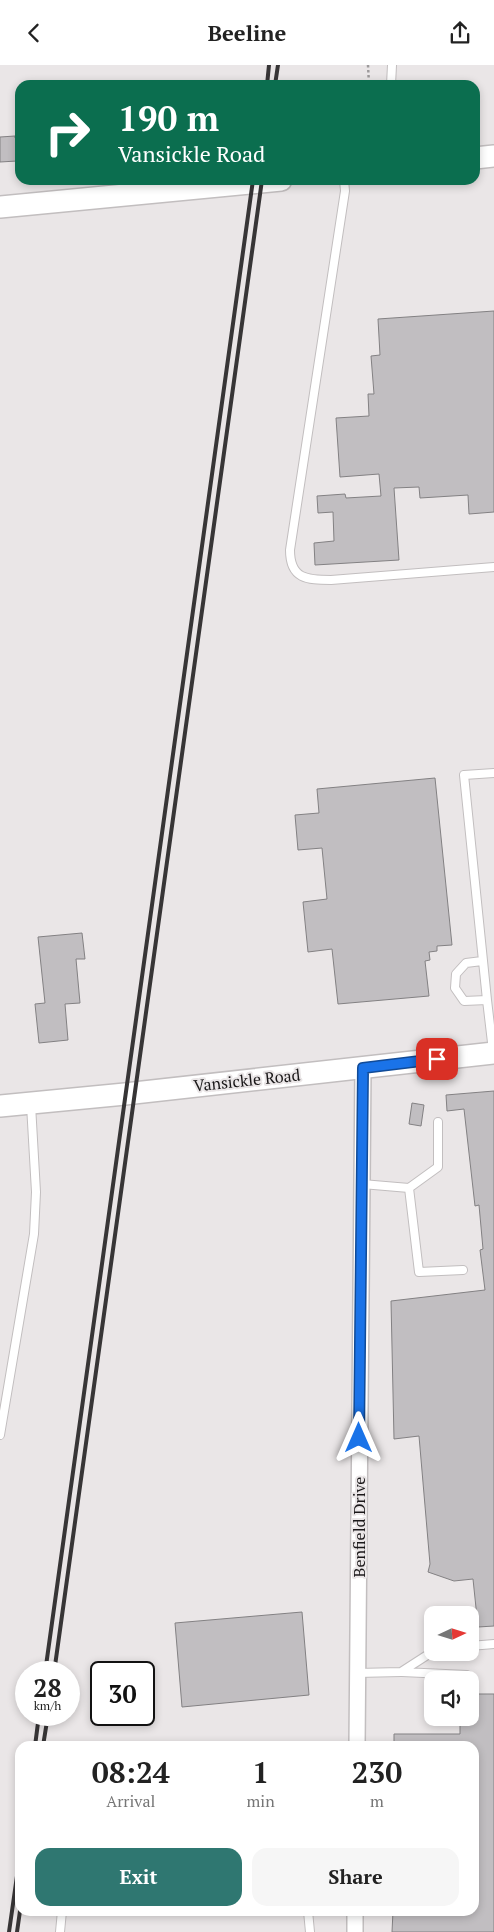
<!DOCTYPE html>
<html lang="en">
<head>
<meta charset="utf-8">
<style>
	body { margin:0; font-family:"PT Serif",serif; background:#f6f6f6; color:#222; height:100vh; display:flex; flex-direction:column; font-size:19px; white-space:nowrap }
	* { box-sizing:border-box; margin:0 }
	p { font-size:16px; color:#767676 }
	.icon { flex:none; width:28px; height:28px; fill:none; stroke:currentColor; stroke-width:2; stroke-linecap:round; stroke-linejoin:round }
	.map { position:relative; flex:1; overflow:hidden }
	.details { position:absolute; left:15px; top:1676px; width:464px; height:175px; display:flex; flex-direction:column; background:#fff; border-radius:15px; box-shadow:0 2px 8px #0003 }
	.details>* { flex:none }
	.hud { position:absolute; left:15px; top:15px; width:465px; height:105px; border-radius:15px; box-shadow:0 2px 8px #0003; background:#0b6e4f; color:#fff; overflow:hidden }
	.needle { width:32px; rotate:86deg }
	.controls { position:absolute; left:424px; top:1541px; display:grid; gap:10px }
	.controls a { display:grid; place-items:center; width:55px; height:55px; border-radius:10px; background:#fff; box-shadow:0 2px 8px #0003; font-size:25px }
	.speed { position:absolute; left:15px; top:1596px; display:flex; gap:10px; font-size:25px; font-weight:700; text-align:center }
	.speed>* { display:grid; place-content:center; width:65px; height:65px; border-radius:50%; background:#fff; box-shadow:0 2px 8px #0003; line-height:1 }
	.speed small { font-size:12px; font-weight:400 }
	.speed .limit { border:2px solid #111; border-radius:8px; background:#fff; color:#111 }
	.pin { position:absolute; display:grid; place-items:center; width:42px; height:42px; color:#fff; margin:-21px; border-radius:10px; box-shadow:0 2px 8px #0006 }
	.me { position:absolute; width:55px; margin:-28px; rotate:0deg; stroke-linejoin:round; filter:drop-shadow(0 0 4px #0008) }
	.turn { display:flex; align-items:center; gap:18px; height:105px; padding:0 20px; font-size:22px }
	.turn .icon { width:65px; height:65px; stroke-width:2.5 }
	.turn b { display:block; font-size:35px; line-height:42px }
	.eta { display:flex; justify-content:space-evenly; align-items:center; height:85px; text-align:center }
	.eta b { font-size:30px; font-weight:700; line-height:35px }
	.cta { display:flex; gap:10px; margin-top:auto; padding:10px 20px }
	.cta a { flex:1; height:58px; border-radius:15px; background:#2f7771; color:#fff; font-size:20px; font-weight:700; line-height:58px; text-align:center }
	.cta a+a { background:#f6f6f6; color:#222 }
	header { display:flex; justify-content:space-between; align-items:center; height:65px; padding:0 20px; background:#fff; font-size:22px; font-weight:700 }
	.map>svg:first-child { display:block }
</style>
</head>
<body>
<header><svg class="icon" aria-label="back" viewBox="0 0 24 24"><path d="M15 5l-7 7 7 7"/></svg>Beeline<svg class="icon" aria-label="share" viewBox="0 0 24 24"><path d="M12 15V3M7 8l5-5 5 5M5 13v7h14v-7"/></svg></header>
<div class="map">
<svg width="494" height="1867" viewBox="0 0 494 1867">
	<rect width="100%" height="100%" fill="#eae6e7"/>
	<path fill="#c1bec1" stroke="#838183" d="M 15,71 L 15,73 L 20,75 L 16,81 L 17,96 L 0,97 L 0,72 Z
		M 494,246 L 494,447 L 469,449 L 468,430 L 420,433 L 419,422 L 394,423 L 399,495 L 315,500 L 314,478 L 334,476 L 333,447 L 318,448 L 317,431 L 345,429 L 346,433 L 381,431 L 379,409 L 340,412 L 336,353 L 369,351 L 368,329 L 374,329 L 371,291 L 380,290 L 378,254 Z
		M 435,713 L 452,880 L 437,881 L 437,886 L 429,887 L 430,895 L 425,896 L 429,931 L 338,939 L 332,884 L 308,887 L 303,837 L 327,834 L 322,783 L 298,785 L 295,750 L 319,748 L 317,724 Z
		M 82,868 L 85,894 L 76,894 L 80,938 L 65,939 L 68,975 L 39,978 L 35,939 L 45,938 L 38,872 Z
		M 494,1026 L 494,1561 L 478,1562 L 473,1514 L 454,1516 L 428,1507 L 430,1499 L 419,1371 L 394,1374 L 391,1236 L 485,1225 L 480,1185 L 483,1184 L 479,1140 L 475,1141 L 464,1044 L 447,1046 L 446,1030 Z
		M 412,1038 L 424,1040 L 421,1061 L 409,1059 Z
		M 302,1547 L 309,1630 L 182,1642 L 175,1558 Z
		M 470,1629 L 494,1629 L 494,1867 L 392,1867 L 393,1846 L 474,1846 L 474,1681 L 394,1681 L 394,1669 L 460,1669 L 460,1652 L 470,1652 Z"/>
	<g fill="none" stroke-linecap="round" stroke-linejoin="round">
		<g stroke="#c2bebf" stroke-width="10">
			<path id="lane" d="M 391,20 L 392,0
				M 344,115 L 345,126 L 290,485 C 290,514 307,515 331,515 L 494,502
				M 482,896 L 466,898 L 456,909 L 455,923 L 464,936 L 487,935 L 464,710 L 494,708
				M 487,935 L 493,986
				M 362,1119 L 409,1123 L 419,1207 L 463,1205
				M 409,1123 L 438,1102 L 438,1057
				M 0,1370 L 34,1169 L 36,1127 L 31,1040
				M 470,1581 L 494,1579
				M 402,1607 L 467,1610
				M 357,1608 L 401,1607 L 432,1587
				M 308,1846 L 310,1867
				M 60,1867 L 62,1846"/>
		</g>
		<g stroke="#c2bebf" stroke-width="18">
			<path id="street" d="M 357,1681 L 363,1003
				M 355,1867 L 355,1846"/>
		</g>
		<g stroke="#c2bebf" stroke-width="24">
			<path id="secondary" d="M 475,93 L 494,91
				M 0,142 L 281,115
				M 0,1041 L 125,1029 L 494,988"/>
		</g>
		<path stroke="#9d9a9b" stroke-width="2.5" stroke-dasharray="2.5 2.5" stroke-linecap="butt" d="M 368,0 L 369,20"/>
		<use href="#lane" stroke="#fff" stroke-width="8"/>
		<use href="#street" stroke="#fff" stroke-width="15"/>
		<use href="#secondary" stroke="#fff" stroke-width="21"/>
		<path stroke="#373536" stroke-width="4" d="M 267,20 L 269,0
			M 275,20 L 278,0
			M 45,1608 L 253,115
			M 54,1608 L 262,115
			M 35,1681 L 39,1650
			M 43,1681 L 48,1650
			M 9,1867 L 20,1790
			M 17,1867 L 20,1846"/>
	</g>
	<g fill="none" stroke-linecap="round" stroke-linejoin="round">
		<g stroke="#114b97" stroke-width="12">
			<path id="route" d="M 359,1373 L 363,1003 L 437,994"/>
		</g>
		<use href="#route" stroke="#1a73e8" stroke-width="9"/>
	</g>
	<g text-anchor="middle" dominant-baseline="central" stroke-width="4" stroke-linejoin="round" paint-order="stroke">
		<g font-size="16" fill="#1a1819" stroke="#eae6e7">
			<text transform="translate(247 1015) rotate(-6)">Vansickle Road</text>
			<text transform="translate(359 1462) rotate(-90)">Benfield Drive</text>
		</g>
	</g>
</svg>
<div class="controls">
<a><svg class="needle" viewBox="-14 -14 28 28"><path d="M0-13l5 13h-10z" fill="#e53935"/><path d="M0 13l5-13h-10z" fill="#767676"/></svg></a>
<a><svg class="icon" aria-label="sound" viewBox="0 0 24 24"><path d="M4 9h4l5-4v14l-5-4H4zM17 9q2 3 0 6"/></svg></a>
</div>
<div class="speed"><div>28<small>km/h</small></div><div class="limit">30</div></div>
<div class="pin" style="left:437px;top:994px;background:#d93025"><svg class="icon" aria-label="arrive" viewBox="0 0 24 24"><path d="M6 21V4h12l-3 4 3 4H6"/></svg></div>
<svg class="me" style="left:359px;top:1373px" viewBox="-20 -20 40 40"><path d="M0-17L14 15 0 8-14 15z" fill="#1a73e8" stroke="#fff" stroke-width="4"/></svg>
<div class="hud">
<div class="turn"><svg class="icon" aria-label="right" viewBox="0 0 24 24"><path d="M7 20v-9h11M14 6l5 5-5 5"/></svg><div><b>190 m</b>Vansickle Road</div></div>
</div>
<section class="details">
<div class="eta">
<div><b>08:24</b><p>Arrival</p></div>
<div><b>1</b><p>min</p></div>
<div><b>230</b><p>m</p></div>
</div>
<div class="cta"><a>Exit</a><a>Share</a></div>
</section>
</div>
</body>
</html>
